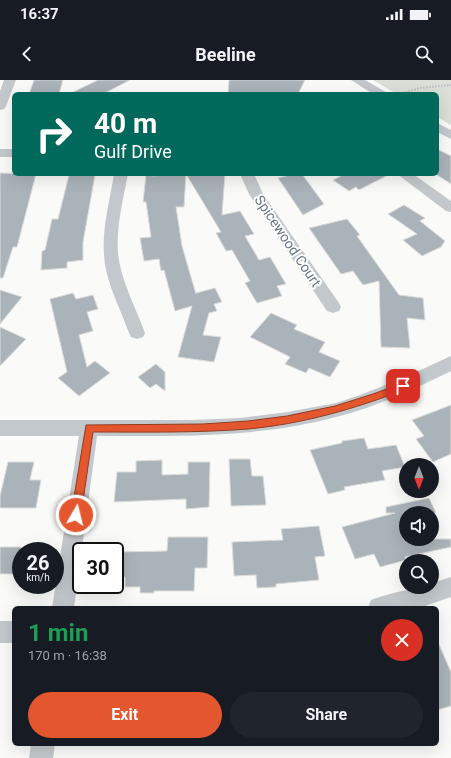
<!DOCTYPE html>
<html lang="en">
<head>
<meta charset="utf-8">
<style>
	body { margin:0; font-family:Roboto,sans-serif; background:#20242c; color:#f1f3f6; height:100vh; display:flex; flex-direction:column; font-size:15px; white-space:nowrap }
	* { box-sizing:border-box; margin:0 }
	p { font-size:13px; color:#9ea1a6 }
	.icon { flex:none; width:22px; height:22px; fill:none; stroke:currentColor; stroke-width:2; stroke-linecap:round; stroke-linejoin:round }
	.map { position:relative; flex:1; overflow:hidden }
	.details { position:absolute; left:12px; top:526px; width:427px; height:140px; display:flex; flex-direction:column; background:#171b24; border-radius:6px; box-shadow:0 4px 16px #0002 }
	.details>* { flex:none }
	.guide { position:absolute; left:12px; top:12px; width:427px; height:84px; border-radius:6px; box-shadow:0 4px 16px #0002; background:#00695c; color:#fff; overflow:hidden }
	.needle { width:26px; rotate:180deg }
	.fabs { position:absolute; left:399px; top:378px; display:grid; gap:8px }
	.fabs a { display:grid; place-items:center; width:40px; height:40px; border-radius:50%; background:#171b24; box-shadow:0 4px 16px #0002; font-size:20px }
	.speed { position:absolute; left:12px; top:462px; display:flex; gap:8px; font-size:20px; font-weight:700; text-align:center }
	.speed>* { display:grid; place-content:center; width:52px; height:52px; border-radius:50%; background:#171b24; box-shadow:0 4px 16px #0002; line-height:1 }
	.speed small { font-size:10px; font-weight:400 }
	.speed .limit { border:2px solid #111; border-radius:6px; background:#fff; color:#111 }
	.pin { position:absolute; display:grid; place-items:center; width:34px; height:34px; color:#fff; margin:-17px; border-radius:8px; box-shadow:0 2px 6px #0006 }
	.me { position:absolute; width:44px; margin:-22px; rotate:8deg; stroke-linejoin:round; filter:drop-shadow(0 0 3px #0008) }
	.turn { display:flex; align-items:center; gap:14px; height:84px; padding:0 16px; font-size:18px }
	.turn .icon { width:52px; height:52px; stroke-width:2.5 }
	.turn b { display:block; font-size:28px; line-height:34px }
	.round { display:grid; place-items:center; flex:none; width:42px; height:42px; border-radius:21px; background:#20242c }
	.headline { display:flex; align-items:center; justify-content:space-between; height:68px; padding:0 16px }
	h1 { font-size:24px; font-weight:700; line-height:30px; color:#1e9e55 }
	.primary-button { display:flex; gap:8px; margin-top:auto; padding:8px 16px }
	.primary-button a { flex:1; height:46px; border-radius:24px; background:#e4572e; color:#fff; font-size:16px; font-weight:700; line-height:46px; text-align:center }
	.primary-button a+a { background:#20242c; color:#f1f3f6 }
	.status { display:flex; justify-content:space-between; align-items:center; height:28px; padding:0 20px; background:#171b24; direction:ltr }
	.status svg { height:11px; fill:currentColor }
	header { display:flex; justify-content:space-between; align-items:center; height:52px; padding:0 16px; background:#171b24; font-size:18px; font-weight:700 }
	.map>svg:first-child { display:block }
</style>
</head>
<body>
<div class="status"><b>16:37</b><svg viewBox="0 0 49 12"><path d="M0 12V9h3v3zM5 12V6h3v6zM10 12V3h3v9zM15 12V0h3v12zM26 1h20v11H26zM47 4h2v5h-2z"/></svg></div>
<header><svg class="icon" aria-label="back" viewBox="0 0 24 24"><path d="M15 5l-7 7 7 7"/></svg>Beeline<svg class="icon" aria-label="search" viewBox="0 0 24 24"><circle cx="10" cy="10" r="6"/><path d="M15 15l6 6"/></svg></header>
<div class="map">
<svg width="451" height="678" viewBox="0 0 451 678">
	<rect width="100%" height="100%" fill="#fafaf8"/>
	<path fill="#dadfd7" d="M 373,0 L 451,0 L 451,45 L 437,37 L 437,14 L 397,14 Z"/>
	<path fill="#aab3b9" stroke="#dcdcda" d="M 34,0 L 63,0 L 59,14 L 29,14 Z
		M 98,0 L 130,0 L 103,14 L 69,14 Z
		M 229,0 L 305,0 L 298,14 L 228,14 Z
		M 437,69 L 451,76 L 451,104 L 437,95 Z
		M 0,93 L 36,94 L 17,167 L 13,167 L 3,198 L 0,198 Z
		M 156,94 L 186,94 L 184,127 L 176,127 L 182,166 L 196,214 L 196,213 L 215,208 L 222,222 L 214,224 L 217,231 L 209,233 L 203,255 L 221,257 L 214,282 L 178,277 L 192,226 L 175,231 L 164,190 L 161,191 L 159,179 L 144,181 L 140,158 L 151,157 L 146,122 L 143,122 L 146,95 L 155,96 Z
		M 186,94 L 225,94 L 222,135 L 240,131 L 254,154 L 245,156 L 259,180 L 270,177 L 286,204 L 277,206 L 282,216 L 257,223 L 245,203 L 250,201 L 232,170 L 226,171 L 216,153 L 221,152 Z
		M 294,94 L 302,94 L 324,124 L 303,135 L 278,98 Z
		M 338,94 L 390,94 L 359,110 L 356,107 L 349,111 L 333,100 L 341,96 Z
		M 69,95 L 95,95 L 83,162 L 83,180 L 67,182 L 67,188 L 41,190 L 42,171 L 45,170 L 52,139 L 58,139 Z
		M 404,125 L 425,138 L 420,141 L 445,161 L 441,167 L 422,176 L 403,160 L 417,154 L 388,134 Z
		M 347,139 L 360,155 L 357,156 L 399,215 L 423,218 L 425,240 L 407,238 L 410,268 L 381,267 L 379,201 L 363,205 L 353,191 L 341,194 L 309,148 Z
		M 0,210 L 22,217 L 0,244 Z
		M 73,213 L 76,219 L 93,215 L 98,229 L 87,232 L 93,251 L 79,255 L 87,287 L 95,281 L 110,293 L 79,316 L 58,298 L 67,292 L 50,219 Z
		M 271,233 L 297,245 L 294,249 L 325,262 L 319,272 L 340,281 L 330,297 L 309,288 L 306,293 L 285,284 L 290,277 L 250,257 Z
		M 0,247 L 26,259 L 0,286 Z
		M 156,284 L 165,292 L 165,311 L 156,304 L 150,308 L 138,297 Z
		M 451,325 L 451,374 L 433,382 L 416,359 L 424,356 L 412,340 Z
		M 364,358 L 368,369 L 396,365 L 405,387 L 382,391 L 385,400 L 344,407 L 345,410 L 328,414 L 310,370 L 342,363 L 342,361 Z
		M 229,379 L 250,379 L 252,396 L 263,396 L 266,425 L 231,426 Z
		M 162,380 L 162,395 L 188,394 L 188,382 L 210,382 L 209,427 L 186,429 L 186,419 L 114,422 L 117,392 L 136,392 L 136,381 Z
		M 8,382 L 34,382 L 30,400 L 41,400 L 36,428 L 0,428 L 0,416 Z
		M 429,418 L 436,433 L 406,433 L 406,459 L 451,459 L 451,467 L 405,477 L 406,480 L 380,487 L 374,474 L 355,479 L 342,447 L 395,433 L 386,433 L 386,427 Z
		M 319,446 L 325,476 L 315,477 L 319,500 L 276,504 L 276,507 L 257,508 L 256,495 L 234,496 L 232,462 L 283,460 L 281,449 Z
		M 168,457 L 208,457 L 207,488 L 195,488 L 194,511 L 154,511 L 154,513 L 140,513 L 140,507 L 125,507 L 125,497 L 115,497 L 115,472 L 167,471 Z
		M 0,467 L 21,467 L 21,494 L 0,494 Z
		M 437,560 L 451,592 L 451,626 L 437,630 Z"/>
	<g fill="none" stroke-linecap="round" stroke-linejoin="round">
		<path stroke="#bbbfc2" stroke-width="2" stroke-dasharray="1.5 1.5" stroke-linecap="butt" d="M 400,14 L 420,8 L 451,5"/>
		<path fill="#c3c8cc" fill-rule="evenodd" d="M 4,0 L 16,0 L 6,26 L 4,29 L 0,30 L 0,11 Z
			M 351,0 L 365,0 L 386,12 L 388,14 L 373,14 Z
			M 437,43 L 451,50 L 451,59 L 437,52 Z
			M 0,69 L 14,69 L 14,77 L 0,77 Z
			M 114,94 L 128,94 C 123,120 116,147 118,174 C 121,201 136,228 145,253 L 143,257 L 137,259 L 131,257 L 129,253 C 120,227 105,201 104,174 C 102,147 110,120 114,94 Z
			M 240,94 L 254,94 L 263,114 L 339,223 L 341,227 L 339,231 L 333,233 L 327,231 L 249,114 Z
			M 397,94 L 413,94 L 451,121 L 451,132 L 446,131 Z
			M 451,276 L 451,291 C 414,309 376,327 336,337 C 258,358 177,356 97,356 L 74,528 L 52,528 L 79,356 L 0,356 L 0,340 L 192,340 L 240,338 L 288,332 L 336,323 L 360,315 L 403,298 Z
			M 451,497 L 451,517 L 419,528 L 368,528 L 371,520 C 387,514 415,507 432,507 L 432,503 Z
			M 0,541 L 14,541 L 14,563 L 0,563 Z
			M 31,664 L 55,664 L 53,678 L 29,678 Z"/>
	</g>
	<path fill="#e4572e" stroke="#94391e" d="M 403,303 L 406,304 L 407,306 L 406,309 C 355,329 302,344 248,349 C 196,353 145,352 93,352 L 81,435 L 80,438 L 76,440 L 73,438 L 71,435 L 86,345 L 203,344 L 248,341 L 287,336 L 335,326 L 373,314 Z"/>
	<g text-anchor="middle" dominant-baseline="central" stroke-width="4" stroke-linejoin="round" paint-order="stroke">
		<g font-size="14" fill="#657683" stroke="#fff">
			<text transform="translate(288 161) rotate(56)">Spicewood Court</text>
		</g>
	</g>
</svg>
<div class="fabs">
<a><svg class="needle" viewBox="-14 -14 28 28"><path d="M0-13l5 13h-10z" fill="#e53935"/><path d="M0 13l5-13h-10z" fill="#9ea1a6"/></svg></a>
<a><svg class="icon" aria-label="sound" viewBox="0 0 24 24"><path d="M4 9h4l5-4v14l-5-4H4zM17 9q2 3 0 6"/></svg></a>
<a><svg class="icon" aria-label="search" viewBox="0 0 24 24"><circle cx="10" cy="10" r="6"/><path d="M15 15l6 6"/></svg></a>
</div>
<div class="speed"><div>26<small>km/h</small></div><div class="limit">30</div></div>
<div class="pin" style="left:403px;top:306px;background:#d93025"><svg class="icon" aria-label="arrive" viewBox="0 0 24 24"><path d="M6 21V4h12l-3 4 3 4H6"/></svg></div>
<svg class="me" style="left:76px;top:435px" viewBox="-20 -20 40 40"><circle r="17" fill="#e4572e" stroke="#fff" stroke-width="3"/><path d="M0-11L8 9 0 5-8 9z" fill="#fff"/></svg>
<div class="guide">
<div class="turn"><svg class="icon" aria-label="right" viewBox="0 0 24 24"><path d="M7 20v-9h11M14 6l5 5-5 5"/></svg><div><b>40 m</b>Gulf Drive</div></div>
</div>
<section class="details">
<div class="headline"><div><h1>1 min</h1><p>170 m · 16:38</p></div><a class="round" style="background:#d93025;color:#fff"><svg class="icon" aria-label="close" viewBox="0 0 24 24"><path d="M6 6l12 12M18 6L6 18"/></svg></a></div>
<div class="primary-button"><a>Exit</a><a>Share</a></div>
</section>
</div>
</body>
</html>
